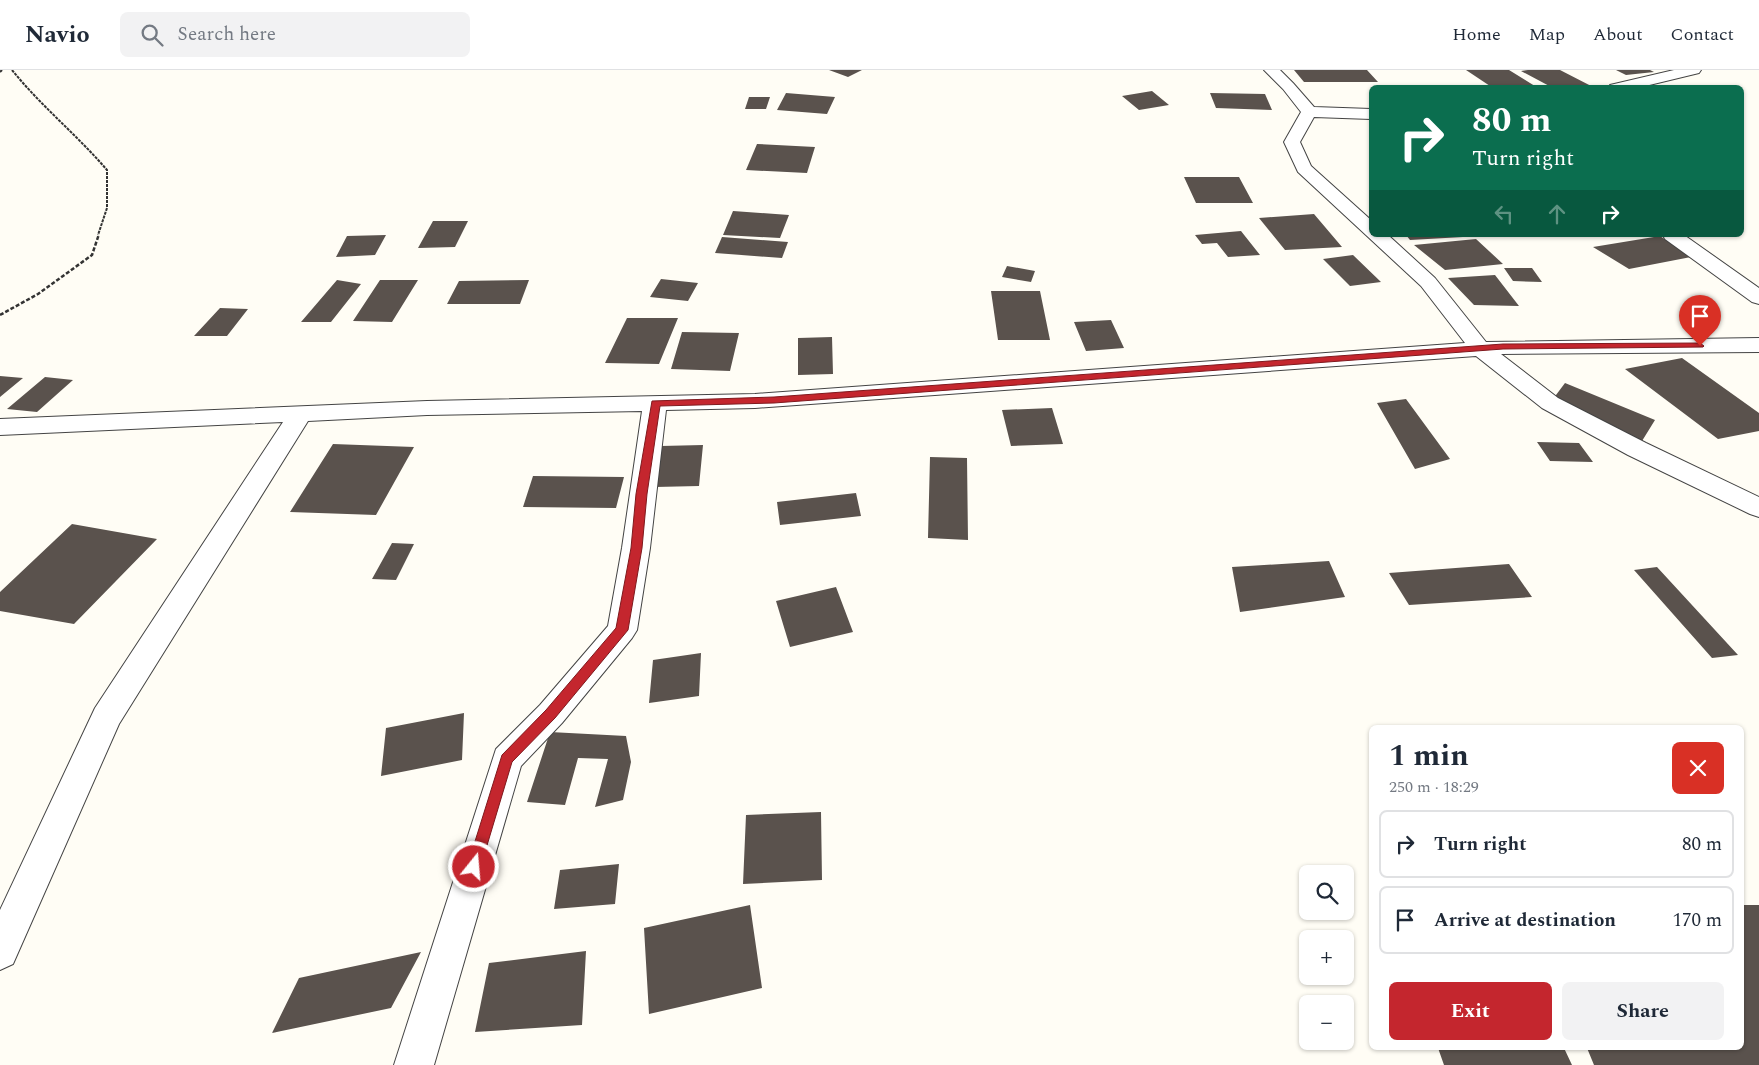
<!DOCTYPE html>
<html lang="en">
<head>
<meta charset="utf-8">
<style>
	body { margin:0; font-family:Spectral,serif; background:#f2f2f3; color:#1f2937; height:100vh; display:flex; flex-direction:column; font-size:19px; white-space:nowrap }
	* { box-sizing:border-box; margin:0 }
	p { font-size:16px; color:#747a83 }
	.icon { flex:none; width:28px; height:28px; fill:none; stroke:currentColor; stroke-width:2; stroke-linecap:round; stroke-linejoin:round }
	.map { position:relative; flex:1; overflow:hidden }
	.sheet { position:absolute; left:1369px; top:655px; width:375px; height:325px; display:flex; flex-direction:column; background:#fff; border-radius:8px; box-shadow:0 1px 4px #0004 }
	.sheet>* { flex:none }
	.guide { position:absolute; left:1369px; top:15px; width:375px; height:152px; border-radius:8px; box-shadow:0 1px 4px #0004; background:#0b6e4f; color:#fff; overflow:hidden }
	.buttons { position:absolute; left:1299px; top:795px; display:grid; gap:10px }
	.buttons a { display:grid; place-items:center; width:55px; height:55px; border-radius:8px; background:#fff; box-shadow:0 1px 4px #0004; font-size:25px }
	.pin { position:absolute; display:grid; place-items:center; width:42px; height:42px; color:#fff; margin:-51px -21px; border-radius:50% 50% 50% 0; rotate:-45deg; box-shadow:0 0 5px #0007 }
	.pin .icon { rotate:45deg }
	.me { position:absolute; width:55px; margin:-28px; rotate:17deg; stroke-linejoin:round; filter:drop-shadow(0 0 4px #0008) }
	.turn { display:flex; align-items:center; gap:18px; height:105px; padding:0 20px; font-size:22px }
	.turn .icon { width:65px; height:65px; stroke-width:2.5 }
	.turn b { display:block; font-size:35px; line-height:42px }
	.lanes { display:flex; align-items:center; height:48px; padding:0 20px; background:#0003; justify-content:center; gap:25px; direction:ltr }
	.lanes .off { opacity:.35 }
	.round { display:grid; place-items:center; flex:none; width:52px; height:52px; border-radius:8px; background:#f2f2f3 }
	.overview { display:flex; align-items:center; justify-content:space-between; height:85px; padding:0 20px }
	h1 { font-size:30px; font-weight:700; line-height:38px }
	.button { display:flex; gap:10px; margin-top:auto; padding:10px 20px }
	.button a { flex:1; height:58px; border-radius:8px; background:#c4262e; color:#fff; font-size:20px; font-weight:700; line-height:58px; text-align:center }
	.button a+a { background:#f2f2f3; color:#1f2937 }
	ul { padding:0; list-style:none }
	li { display:flex; align-items:center; gap:15px; height:68px; margin:0 10px 8px; padding:0 10px; border:2px solid #e0e1e3; border-radius:8px }
	li div { flex:1 }
	li b { display:block; font-size:19px }
	li em { font-style:normal }
	header { display:flex; align-items:center; gap:30px; box-sizing:border-box; height:70px; padding:0 25px; background:#fff; border-bottom:1px solid #e0e1e3 }
	header strong { font-size:24px }
	nav { display:flex; gap:28px; margin-inline-start:auto; font-size:18px }
	.search { width:350px; height:45px; background:#f2f2f3; display:flex; align-items:center; gap:12px; box-sizing:border-box; padding:0 18px; border-radius:8px; color:#747a83; font-size:19px }
	.map>svg:first-child { display:block }
</style>
</head>
<body>
<header>
<strong>Navio</strong>
<div class="search"><svg class="icon" aria-label="search" viewBox="0 0 24 24"><circle cx="10" cy="10" r="6"/><path d="M15 15l6 6"/></svg>Search here</div>
<nav><a>Home</a><a>Map</a><a>About</a><a>Contact</a></nav>
</header>
<div class="map">
<svg width="1759" height="995" viewBox="0 0 1759 995">
	<rect width="100%" height="100%" fill="#fffdf5"/>
	<path fill="#5a524d" d="M 829,0 L 862,0 L 848,7 Z
		M 1294,0 L 1367,0 L 1378,12 L 1304,12 Z
		M 1466,0 L 1509,0 L 1538,18 L 1493,18 Z
		M 1528,0 L 1560,0 L 1595,18 L 1553,18 L 1521,1 Z
		M 1616,0 L 1650,0 L 1654,2 L 1626,5 Z
		M 1152,21 L 1169,35 L 1139,40 L 1122,26 Z
		M 786,23 L 835,27 L 827,44 L 777,40 Z
		M 1210,23 L 1265,24 L 1272,40 L 1216,38 Z
		M 749,27 L 770,27 L 766,39 L 745,39 Z
		M 757,74 L 815,77 L 807,103 L 746,100 Z
		M 1184,107 L 1239,107 L 1253,133 L 1196,133 Z
		M 733,141 L 789,145 L 780,168 L 723,165 Z
		M 1314,144 L 1342,177 L 1285,180 L 1259,148 Z
		M 433,151 L 468,151 L 455,177 L 418,178 Z
		M 1241,161 L 1260,185 L 1228,187 L 1217,173 L 1202,174 L 1195,165 Z
		M 386,165 L 375,185 L 336,187 L 347,166 Z
		M 1406,165 L 1461,165 L 1463,167 L 1410,170 Z
		M 1660,166 L 1691,187 L 1629,199 L 1593,177 Z
		M 722,167 L 788,172 L 782,188 L 715,183 Z
		M 1476,169 L 1503,194 L 1445,200 L 1414,175 Z
		M 1353,185 L 1381,212 L 1350,216 L 1323,189 Z
		M 1007,196 L 1035,201 L 1031,212 L 1002,207 Z
		M 1504,198 L 1532,198 L 1542,212 L 1513,211 Z
		M 1495,205 L 1519,236 L 1474,235 L 1448,208 Z
		M 661,209 L 698,213 L 688,231 L 650,227 Z
		M 337,210 L 361,214 L 331,252 L 301,252 Z
		M 380,210 L 418,210 L 392,252 L 353,251 Z
		M 529,210 L 520,234 L 447,234 L 459,211 Z
		M 991,221 L 1040,221 L 1050,270 L 998,270 Z
		M 220,238 L 248,239 L 227,266 L 194,266 Z
		M 627,248 L 678,248 L 659,294 L 605,293 Z
		M 1111,250 L 1124,278 L 1086,281 L 1074,252 Z
		M 682,262 L 739,263 L 730,301 L 671,299 Z
		M 832,267 L 833,304 L 798,305 L 798,268 Z
		M 1682,288 L 1759,343 L 1759,361 L 1718,369 L 1625,299 Z
		M 0,306 L 23,308 L 0,327 Z
		M 45,307 L 73,310 L 37,342 L 7,339 Z
		M 1565,313 L 1655,350 L 1642,371 L 1550,333 Z
		M 1406,329 L 1450,389 L 1415,399 L 1377,333 Z
		M 1052,338 L 1063,374 L 1011,376 L 1002,340 Z
		M 1537,372 L 1579,373 L 1593,392 L 1550,391 Z
		M 333,374 L 414,377 L 376,445 L 290,442 Z
		M 703,375 L 699,416 L 655,417 L 661,376 Z
		M 930,387 L 967,388 L 968,470 L 928,468 Z
		M 533,406 L 624,407 L 616,438 L 523,437 Z
		M 856,423 L 861,446 L 780,455 L 777,432 Z
		M 72,454 L 157,469 L 74,554 L 0,541 L 0,522 Z
		M 392,473 L 414,474 L 396,510 L 372,509 Z
		M 1329,491 L 1345,527 L 1240,542 L 1232,497 Z
		M 1509,494 L 1532,527 L 1409,535 L 1389,503 Z
		M 1657,497 L 1738,585 L 1712,588 L 1634,500 Z
		M 836,517 L 853,562 L 790,577 L 776,531 Z
		M 701,583 L 699,626 L 649,633 L 653,590 Z
		M 464,643 L 462,690 L 381,706 L 386,658 Z
		M 550,662 L 626,666 L 631,692 L 623,730 L 595,737 L 608,689 L 578,688 L 565,735 L 527,732 Z
		M 821,742 L 822,810 L 743,814 L 746,745 Z
		M 619,794 L 615,834 L 554,839 L 560,800 Z
		M 750,835 L 762,918 L 649,944 L 644,858 Z
		M 1741,835 L 1759,835 L 1759,995 L 1594,995 L 1587,978 L 1741,978 Z
		M 586,881 L 582,955 L 475,962 L 489,893 Z
		M 421,882 L 391,938 L 272,963 L 299,908 Z
		M 1438,978 L 1564,978 L 1572,995 L 1444,995 Z"/>
	<g fill="none" stroke-linecap="round" stroke-linejoin="round">
		<g stroke="#444" stroke-width="2">
			<path id="minor" d="M 1264,0 L 1280,0 L 1293,13 L 1314,37 L 1371,39 L 1371,49 L 1314,47 L 1300,72 L 1311,96 L 1371,150 L 1371,165 L 1388,165 L 1435,208 L 1486,272 L 1759,268 L 1759,282 L 1501,284 L 1558,328 L 1646,373 L 1759,427 L 1759,447 L 1750,444 L 1628,385 L 1542,338 L 1476,286 L 755,338 L 666,340 L 650,478 L 637,560 L 632,568 L 562,653 L 521,696 L 434,995 L 394,995 L 496,679 L 540,635 L 608,556 L 622,478 L 642,341 L 427,345 L 308,351 L 119,654 L 13,894 L 0,900 L 0,840 L 95,638 L 283,352 L 0,365 L 0,349 L 427,331 L 755,324 L 1465,273 L 1421,216 L 1298,102 L 1284,72 L 1301,42 L 1283,19 Z
				M 1674,0 L 1701,0 L 1699,3 L 1637,18 L 1608,18 L 1610,15 Z
				M 1663,165 L 1684,165 L 1759,218 L 1759,234 L 1752,232 L 1665,169 Z"/>
		</g>
		<path stroke="#333" stroke-width="2" stroke-dasharray="3 1" stroke-linecap="butt" d="M 12,0 C 41,36 77,65 107,100 L 107,138 L 98,165
			M 0,2 L 2,0"/>
		<path stroke="#333" stroke-width="2.5" stroke-dasharray="4 2" stroke-linecap="butt" d="M 0,245 L 38,224 L 92,185 L 99,164"/>
		<use href="#minor" fill="#fff" fill-rule="evenodd"/>
	</g>
	<path fill="#c4262e" stroke="#7f191e" d="M 1700,273 L 1704,276 L 1703,277 L 1503,279 L 774,333 L 660,336 L 647,424 L 642,478 L 628,560 L 555,648 L 512,692 L 479,802 L 474,804 L 469,802 L 467,797 L 502,685 L 546,640 L 616,558 L 631,478 L 636,424 L 652,331 L 774,327 L 1503,274 Z"/>
</svg>
<div class="buttons">
<a><svg class="icon" aria-label="search" viewBox="0 0 24 24"><circle cx="10" cy="10" r="6"/><path d="M15 15l6 6"/></svg></a>
<a>+</a>
<a>−</a>
</div>
<div class="pin" style="left:1700px;top:276px;background:#d93025"><svg class="icon" aria-label="arrive" viewBox="0 0 24 24"><path d="M6 21V4h12l-3 4 3 4H6"/></svg></div>
<svg class="me" style="left:474px;top:797px" viewBox="-20 -20 40 40"><circle r="17" fill="#c4262e" stroke="#fff" stroke-width="3"/><path d="M0-11L8 9 0 5-8 9z" fill="#fff"/></svg>
<div class="guide">
<div class="turn"><svg class="icon" aria-label="right" viewBox="0 0 24 24"><path d="M7 20v-9h11M14 6l5 5-5 5"/></svg><div><b>80 m</b>Turn right</div></div>
<div class="lanes"><svg class="icon off" aria-label="left" viewBox="0 0 24 24"><path d="M17 20v-9H6M10 6l-5 5 5 5"/></svg><svg class="icon off" aria-label="ahead" viewBox="0 0 24 24"><path d="M12 20V5M6 11l6-6 6 6"/></svg><svg class="icon" aria-label="right" viewBox="0 0 24 24"><path d="M7 20v-9h11M14 6l5 5-5 5"/></svg></div>
</div>
<section class="sheet">
<div class="overview"><div><h1>1 min</h1><p>250 m · 18:29</p></div><a class="round" style="background:#d93025;color:#fff"><svg class="icon" aria-label="close" viewBox="0 0 24 24"><path d="M6 6l12 12M18 6L6 18"/></svg></a></div>
<ul>
<li><svg class="icon" aria-label="right" viewBox="0 0 24 24"><path d="M7 20v-9h11M14 6l5 5-5 5"/></svg><div><b>Turn right</b></div><em>80 m</em></li>
<li><svg class="icon" aria-label="arrive" viewBox="0 0 24 24"><path d="M6 21V4h12l-3 4 3 4H6"/></svg><div><b>Arrive at destination</b></div><em>170 m</em></li>
</ul>
<div class="button"><a>Exit</a><a>Share</a></div>
</section>
</div>
</body>
</html>
